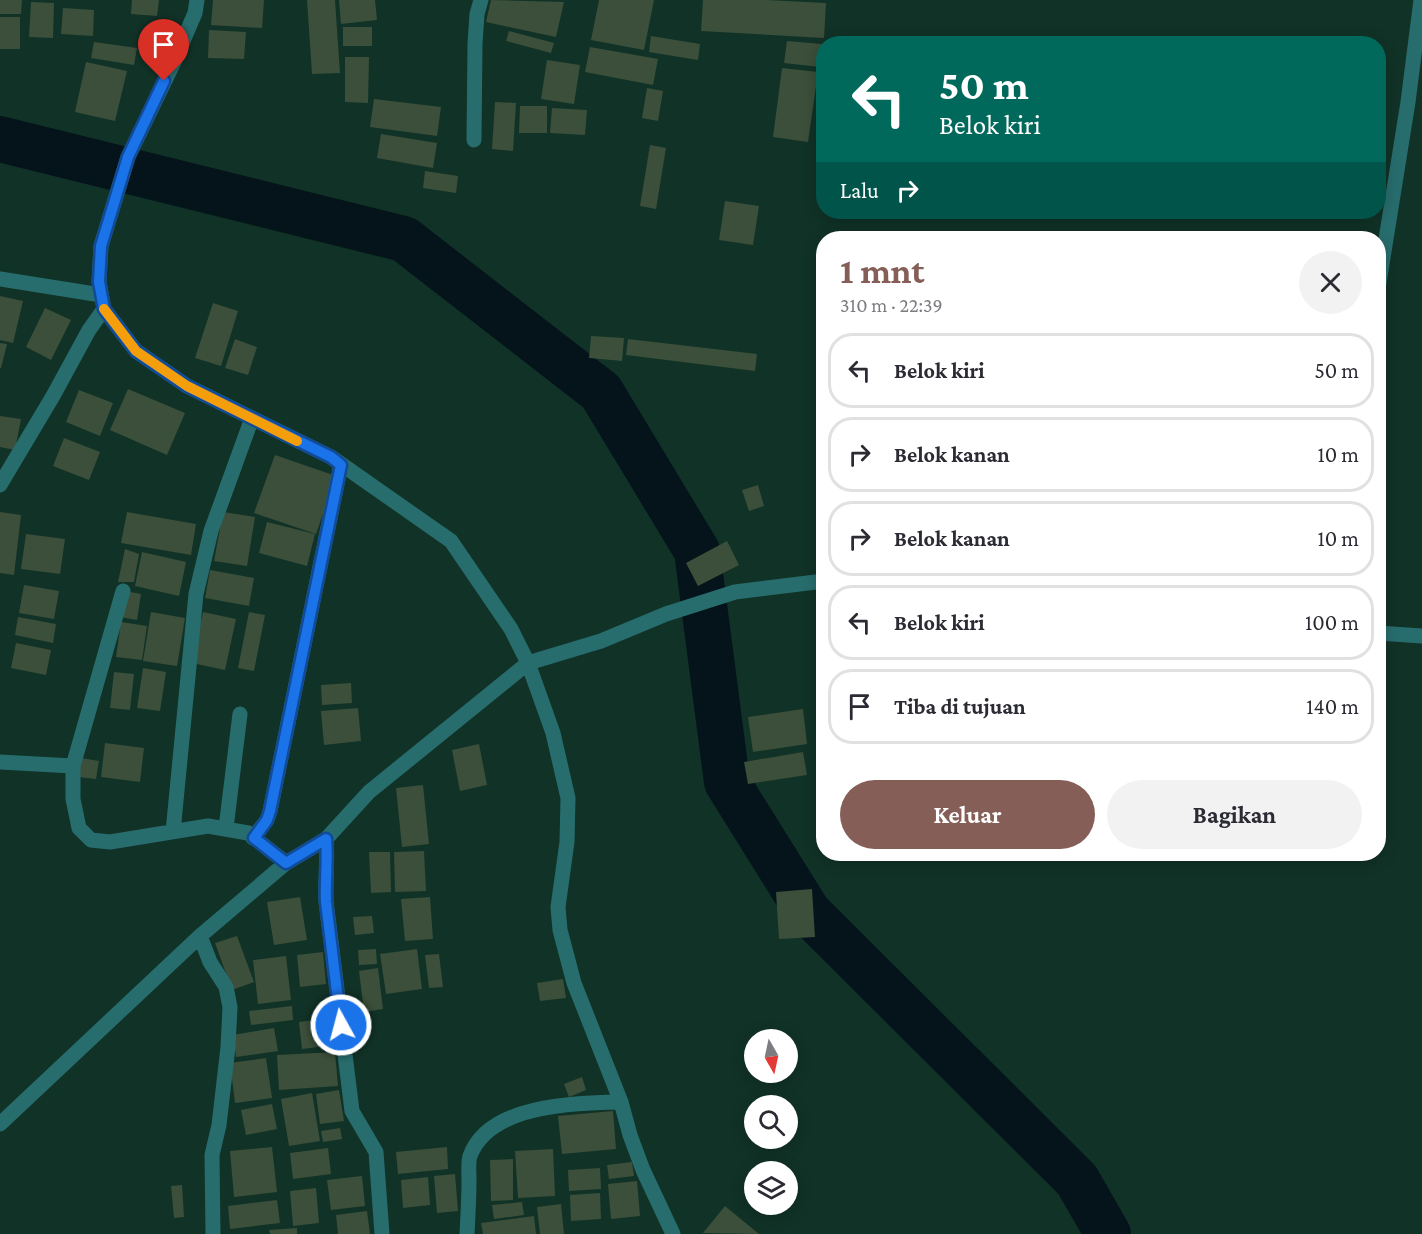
<!DOCTYPE html>
<html lang="id">
<head>
<meta charset="utf-8">
<style>
	body { margin:0; font-family:"Crimson Pro",serif; background:#f2f2f3; color:#2b2b33; height:100vh; display:flex; flex-direction:column; font-size:22px; white-space:nowrap }
	* { box-sizing:border-box; margin:0 }
	p { font-size:20px; color:#7c7c81 }
	.icon { flex:none; width:33px; height:33px; fill:none; stroke:currentColor; stroke-width:2; stroke-linecap:round; stroke-linejoin:round }
	.map { position:relative; flex:1; overflow:hidden }
	.side { position:absolute; left:816px; top:231px; width:570px; height:630px; display:flex; flex-direction:column; background:#fff; border-radius:24px; box-shadow:0 3px 15px #0003 }
	.side>* { flex:none }
	.top-card { position:absolute; left:816px; top:36px; width:570px; height:183px; border-radius:24px; box-shadow:0 3px 15px #0003; background:#00695c; color:#fff; overflow:hidden }
	.needle { width:39px; rotate:171deg }
	.tools { position:absolute; left:744px; top:1029px; display:grid; gap:12px }
	.tools a { display:grid; place-items:center; width:54px; height:54px; border-radius:50%; background:#fff; box-shadow:0 3px 15px #0003; font-size:30px }
	.pin { position:absolute; display:grid; place-items:center; width:51px; height:51px; color:#fff; margin:-62px -26px; border-radius:50% 50% 50% 0; rotate:-45deg; box-shadow:0 0 6px #0007 }
	.pin .icon { rotate:45deg }
	.me { position:absolute; width:66px; margin:-33px; rotate:353deg; stroke-linejoin:round; filter:drop-shadow(0 0 4px #0008) }
	.turn { display:flex; align-items:center; gap:21px; height:126px; padding:0 24px; font-size:27px }
	.turn .icon { width:78px; height:78px; stroke-width:2.5 }
	.turn b { display:block; font-size:42px; line-height:51px }
	.then { display:flex; align-items:center; height:57px; padding:0 24px; background:#0003; gap:12px; font-size:22px }
	.round { display:grid; place-items:center; flex:none; width:63px; height:63px; border-radius:32px; background:#f2f2f3 }
	.overview { display:flex; align-items:center; justify-content:space-between; height:102px; padding:0 24px }
	h1 { font-size:36px; font-weight:700; line-height:45px; color:#855f57 }
	.cta { display:flex; gap:12px; margin-top:auto; padding:12px 24px }
	.cta a { flex:1; height:69px; border-radius:36px; background:#855f57; color:#fff; font-size:24px; font-weight:700; line-height:69px; text-align:center }
	.cta a+a { background:#f2f2f3; color:#2b2b33 }
	ul { padding:0; list-style:none }
	li { display:flex; align-items:center; gap:18px; height:75px; margin:0 12px 9px; padding:0 12px; border:3px solid #e1e1e2; border-radius:24px }
	li div { flex:1 }
	li b { display:block; font-size:22px }
	li em { font-style:normal }
	.map>svg:first-child { display:block }
</style>
</head>
<body>
<div class="map">
<svg width="1422" height="1234" viewBox="0 0 1422 1234">
	<rect width="100%" height="100%" fill="#113227"/>
	<g fill="none" stroke-linecap="round" stroke-linejoin="round">
		<path stroke="#04141a" stroke-width="46" d="M 0,139 L 404,239 L 601,392 L 697,551 L 727,782 L 808,912 L 1077,1180 L 1108,1234"/>
	</g>
	<path fill="#3b4f3a" d="M 0,0 L 22,0 L 21,14 L 0,14 Z
		M 132,0 L 159,0 L 157,16 L 131,14 Z
		M 213,0 L 264,0 L 262,28 L 211,25 Z
		M 307,0 L 335,0 L 340,73 L 312,74 Z
		M 339,0 L 375,0 L 377,20 L 341,24 Z
		M 491,0 L 564,2 L 556,37 L 486,22 Z
		M 599,0 L 654,0 L 644,50 L 591,40 Z
		M 703,0 L 767,0 L 826,3 L 824,38 L 701,31 Z
		M 31,2 L 54,3 L 53,38 L 29,37 Z
		M 63,8 L 94,10 L 93,36 L 61,34 Z
		M 0,17 L 20,17 L 20,49 L 0,49 Z
		M 343,27 L 372,27 L 372,46 L 343,46 Z
		M 209,30 L 246,32 L 244,59 L 208,58 Z
		M 509,31 L 554,43 L 551,53 L 506,41 Z
		M 651,36 L 700,44 L 698,60 L 649,52 Z
		M 787,41 L 822,44 L 820,67 L 784,63 Z
		M 94,42 L 137,48 L 134,65 L 91,58 Z
		M 590,47 L 658,59 L 653,85 L 585,72 Z
		M 345,57 L 369,57 L 368,103 L 345,102 Z
		M 547,60 L 580,65 L 574,104 L 541,99 Z
		M 86,62 L 127,71 L 115,121 L 75,112 Z
		M 782,68 L 818,72 L 808,142 L 773,137 Z
		M 647,88 L 663,91 L 658,121 L 642,118 Z
		M 374,99 L 441,107 L 437,136 L 370,127 Z
		M 495,102 L 516,103 L 513,151 L 492,149 Z
		M 520,106 L 547,106 L 547,133 L 519,133 Z
		M 552,108 L 587,110 L 585,135 L 550,133 Z
		M 381,134 L 437,143 L 433,168 L 377,158 Z
		M 650,145 L 666,148 L 656,209 L 640,206 Z
		M 425,171 L 458,176 L 456,193 L 423,188 Z
		M 725,201 L 759,206 L 753,245 L 719,240 Z
		M 0,296 L 23,301 L 13,343 L 0,340 Z
		M 213,303 L 238,311 L 221,366 L 195,358 Z
		M 45,308 L 71,320 L 51,360 L 26,347 Z
		M 591,336 L 624,338 L 622,361 L 589,358 Z
		M 235,339 L 257,347 L 248,375 L 225,368 Z
		M 628,339 L 757,354 L 755,371 L 626,355 Z
		M 0,343 L 7,344 L 1,368 L 0,368 Z
		M 128,389 L 185,413 L 167,455 L 110,430 Z
		M 79,390 L 113,403 L 100,436 L 66,422 Z
		M 0,416 L 21,419 L 15,450 L 0,447 Z
		M 64,438 L 100,452 L 89,480 L 53,466 Z
		M 275,455 L 336,476 L 316,534 L 254,513 Z
		M 758,485 L 764,506 L 749,511 L 742,490 Z
		M 0,512 L 21,515 L 14,575 L 0,573 Z
		M 127,512 L 196,524 L 191,555 L 121,543 Z
		M 223,512 L 255,517 L 247,566 L 214,561 Z
		M 267,522 L 315,534 L 307,566 L 259,553 Z
		M 26,534 L 65,539 L 60,574 L 21,569 Z
		M 727,541 L 739,565 L 698,586 L 686,563 Z
		M 125,549 L 139,554 L 134,582 L 118,582 Z
		M 142,552 L 186,562 L 179,596 L 135,586 Z
		M 210,570 L 254,578 L 249,606 L 205,598 Z
		M 24,585 L 59,591 L 54,619 L 19,613 Z
		M 125,591 L 141,594 L 137,620 L 120,617 Z
		M 151,612 L 185,618 L 177,666 L 143,661 Z
		M 203,612 L 236,619 L 225,670 L 192,663 Z
		M 249,612 L 265,615 L 254,671 L 238,668 Z
		M 18,617 L 56,624 L 53,643 L 15,635 Z
		M 121,622 L 147,626 L 142,660 L 116,657 Z
		M 16,643 L 51,650 L 46,675 L 11,668 Z
		M 143,668 L 166,672 L 160,711 L 137,708 Z
		M 114,672 L 134,674 L 130,710 L 110,708 Z
		M 351,683 L 352,703 L 322,705 L 321,685 Z
		M 358,708 L 361,741 L 324,745 L 321,711 Z
		M 803,709 L 807,744 L 753,752 L 748,717 Z
		M 105,743 L 144,748 L 140,782 L 101,777 Z
		M 479,744 L 487,785 L 460,791 L 452,750 Z
		M 803,752 L 807,775 L 748,784 L 744,762 Z
		M 81,758 L 99,761 L 96,779 L 78,777 Z
		M 423,785 L 429,844 L 402,847 L 396,788 Z
		M 424,851 L 426,891 L 395,892 L 394,852 Z
		M 369,852 L 390,852 L 391,892 L 371,893 Z
		M 812,889 L 815,937 L 779,939 L 776,892 Z
		M 300,897 L 307,940 L 274,945 L 267,902 Z
		M 430,897 L 433,939 L 405,941 L 401,899 Z
		M 372,916 L 374,933 L 355,935 L 353,917 Z
		M 237,936 L 254,982 L 232,990 L 215,943 Z
		M 376,949 L 377,964 L 359,965 L 358,950 Z
		M 417,949 L 422,989 L 386,994 L 380,954 Z
		M 323,952 L 326,984 L 300,987 L 297,955 Z
		M 439,954 L 443,987 L 429,988 L 425,955 Z
		M 286,956 L 291,1000 L 258,1004 L 253,960 Z
		M 378,968 L 383,1009 L 364,1012 L 359,971 Z
		M 563,979 L 566,998 L 540,1001 L 537,983 Z
		M 292,1006 L 293,1020 L 251,1025 L 249,1011 Z
		M 330,1018 L 334,1045 L 302,1049 L 299,1022 Z
		M 274,1028 L 278,1051 L 236,1057 L 233,1035 Z
		M 335,1052 L 338,1086 L 279,1090 L 277,1055 Z
		M 266,1058 L 272,1098 L 235,1103 L 230,1063 Z
		M 582,1077 L 586,1090 L 569,1097 L 564,1084 Z
		M 339,1090 L 344,1121 L 320,1124 L 316,1094 Z
		M 312,1093 L 320,1141 L 289,1146 L 281,1099 Z
		M 272,1104 L 277,1129 L 246,1135 L 241,1110 Z
		M 613,1111 L 616,1149 L 562,1154 L 558,1116 Z
		M 340,1128 L 342,1139 L 323,1142 L 321,1131 Z
		M 272,1147 L 277,1192 L 234,1197 L 230,1151 Z
		M 447,1147 L 448,1169 L 398,1174 L 396,1152 Z
		M 328,1148 L 331,1174 L 293,1179 L 290,1153 Z
		M 553,1149 L 555,1196 L 518,1198 L 515,1151 Z
		M 513,1159 L 513,1200 L 491,1201 L 490,1160 Z
		M 632,1162 L 634,1176 L 609,1179 L 607,1165 Z
		M 600,1168 L 601,1189 L 569,1191 L 568,1170 Z
		M 455,1174 L 458,1211 L 437,1213 L 434,1176 Z
		M 362,1176 L 365,1206 L 331,1210 L 327,1180 Z
		M 428,1177 L 430,1205 L 403,1208 L 401,1180 Z
		M 637,1181 L 640,1216 L 611,1219 L 608,1184 Z
		M 182,1185 L 184,1217 L 174,1218 L 171,1186 Z
		M 316,1188 L 319,1223 L 293,1226 L 290,1191 Z
		M 600,1193 L 601,1219 L 571,1221 L 570,1195 Z
		M 277,1200 L 280,1223 L 230,1229 L 228,1206 Z
		M 522,1202 L 524,1215 L 494,1219 L 492,1205 Z
		M 561,1204 L 564,1234 L 540,1234 L 537,1207 Z
		M 725,1206 L 759,1234 L 703,1233 Z
		M 367,1211 L 370,1234 L 338,1234 L 336,1215 Z
		M 534,1216 L 536,1234 L 483,1234 L 481,1223 Z
		M 297,1228 L 297,1234 L 270,1234 L 269,1230 Z"/>
	<g fill="none" stroke-linecap="round" stroke-linejoin="round">
		<path stroke="#286d6e" stroke-width="15" d="M 197,0 L 195,13 L 174,62 L 128,157 L 101,246 L 99,282 L 104,309 L 136,351 L 187,386 L 331,457 L 451,541 L 511,629 L 528,663 L 553,733 L 568,798 L 567,842 L 558,907 L 560,930 L 574,983 L 621,1102 L 630,1135 L 643,1170 L 673,1234
			M 474,140 L 475,44 L 477,14 L 481,0
			M 0,279 L 101,295
			M 1378,289 L 1408,102 L 1421,0
			M 0,485 L 53,396 L 89,330 L 104,309
			M 1378,633 L 1422,636
			M 0,762 L 73,766 L 73,799 L 79,828 L 91,840 L 110,842 L 208,826 L 248,833 L 286,863
			M 73,766 L 123,591
			M 226,828 L 240,714
			M 173,832 L 196,594 L 211,531 L 252,418
			M 253,838 L 267,820 L 270,811 L 341,464
			M 326,839 C 328,860 325,880 326,901 L 352,1111 L 376,1152 L 382,1234
			M 200,936 L 210,962 L 226,987 L 230,1007 L 228,1047 L 219,1125 L 212,1155 L 213,1234
			M 0,1124 L 200,936 L 286,863 L 326,839 L 369,792 L 528,663 L 601,641 L 666,614 L 735,592 L 824,581
			M 467,1234 C 468,1216 469,1197 469,1179 C 469,1172 468,1162 470,1156 C 489,1104 575,1103 621,1102"/>
	</g>
	<g fill="none" stroke-linecap="round" stroke-linejoin="round">
		<g stroke="#114b97" stroke-width="15">
			<path id="route" d="M 164,81 L 128,157 L 101,246 L 99,282 L 104,309 L 136,351 L 187,386 L 331,457 L 341,465 L 270,811 L 267,820 L 254,838 L 286,863 L 326,839 C 328,860 325,880 326,902 L 341,1025"/>
		</g>
		<use href="#route" stroke="#1a73e8" stroke-width="10"/>
		<path stroke="#f59e0b" stroke-width="10" d="M 104,309 L 136,351 L 187,386 L 297,441"/>
	</g>
</svg>
<div class="tools">
<a><svg class="needle" viewBox="-14 -14 28 28"><path d="M0-13l5 13h-10z" fill="#e53935"/><path d="M0 13l5-13h-10z" fill="#7c7c81"/></svg></a>
<a><svg class="icon" aria-label="search" viewBox="0 0 24 24"><circle cx="10" cy="10" r="6"/><path d="M15 15l6 6"/></svg></a>
<a><svg class="icon" aria-label="layers" viewBox="0 0 24 24"><path d="M12 4l9 5-9 5-9-5zM3 14l9 5 9-5"/></svg></a>
</div>
<div class="pin" style="left:164px;top:81px;background:#d93025"><svg class="icon" aria-label="arrive" viewBox="0 0 24 24"><path d="M6 21V4h12l-3 4 3 4H6"/></svg></div>
<svg class="me" style="left:341px;top:1025px" viewBox="-20 -20 40 40"><circle r="17" fill="#1a73e8" stroke="#fff" stroke-width="3"/><path d="M0-11L8 9 0 5-8 9z" fill="#fff"/></svg>
<div class="top-card">
<div class="turn"><svg class="icon" aria-label="left" viewBox="0 0 24 24"><path d="M17 20v-9H6M10 6l-5 5 5 5"/></svg><div><b>50 m</b>Belok kiri</div></div>
<div class="then">Lalu<svg class="icon" aria-label="right" viewBox="0 0 24 24"><path d="M7 20v-9h11M14 6l5 5-5 5"/></svg></div>
</div>
<section class="side">
<div class="overview"><div><h1>1 mnt</h1><p>310 m · 22:39</p></div><a class="round"><svg class="icon" aria-label="close" viewBox="0 0 24 24"><path d="M6 6l12 12M18 6L6 18"/></svg></a></div>
<ul>
<li><svg class="icon" aria-label="left" viewBox="0 0 24 24"><path d="M17 20v-9H6M10 6l-5 5 5 5"/></svg><div><b>Belok kiri</b></div><em>50 m</em></li>
<li><svg class="icon" aria-label="right" viewBox="0 0 24 24"><path d="M7 20v-9h11M14 6l5 5-5 5"/></svg><div><b>Belok kanan</b></div><em>10 m</em></li>
<li><svg class="icon" aria-label="right" viewBox="0 0 24 24"><path d="M7 20v-9h11M14 6l5 5-5 5"/></svg><div><b>Belok kanan</b></div><em>10 m</em></li>
<li><svg class="icon" aria-label="left" viewBox="0 0 24 24"><path d="M17 20v-9H6M10 6l-5 5 5 5"/></svg><div><b>Belok kiri</b></div><em>100 m</em></li>
<li><svg class="icon" aria-label="arrive" viewBox="0 0 24 24"><path d="M6 21V4h12l-3 4 3 4H6"/></svg><div><b>Tiba di tujuan</b></div><em>140 m</em></li>
</ul>
<div class="cta"><a>Keluar</a><a>Bagikan</a></div>
</section>
</div>
</body>
</html>
